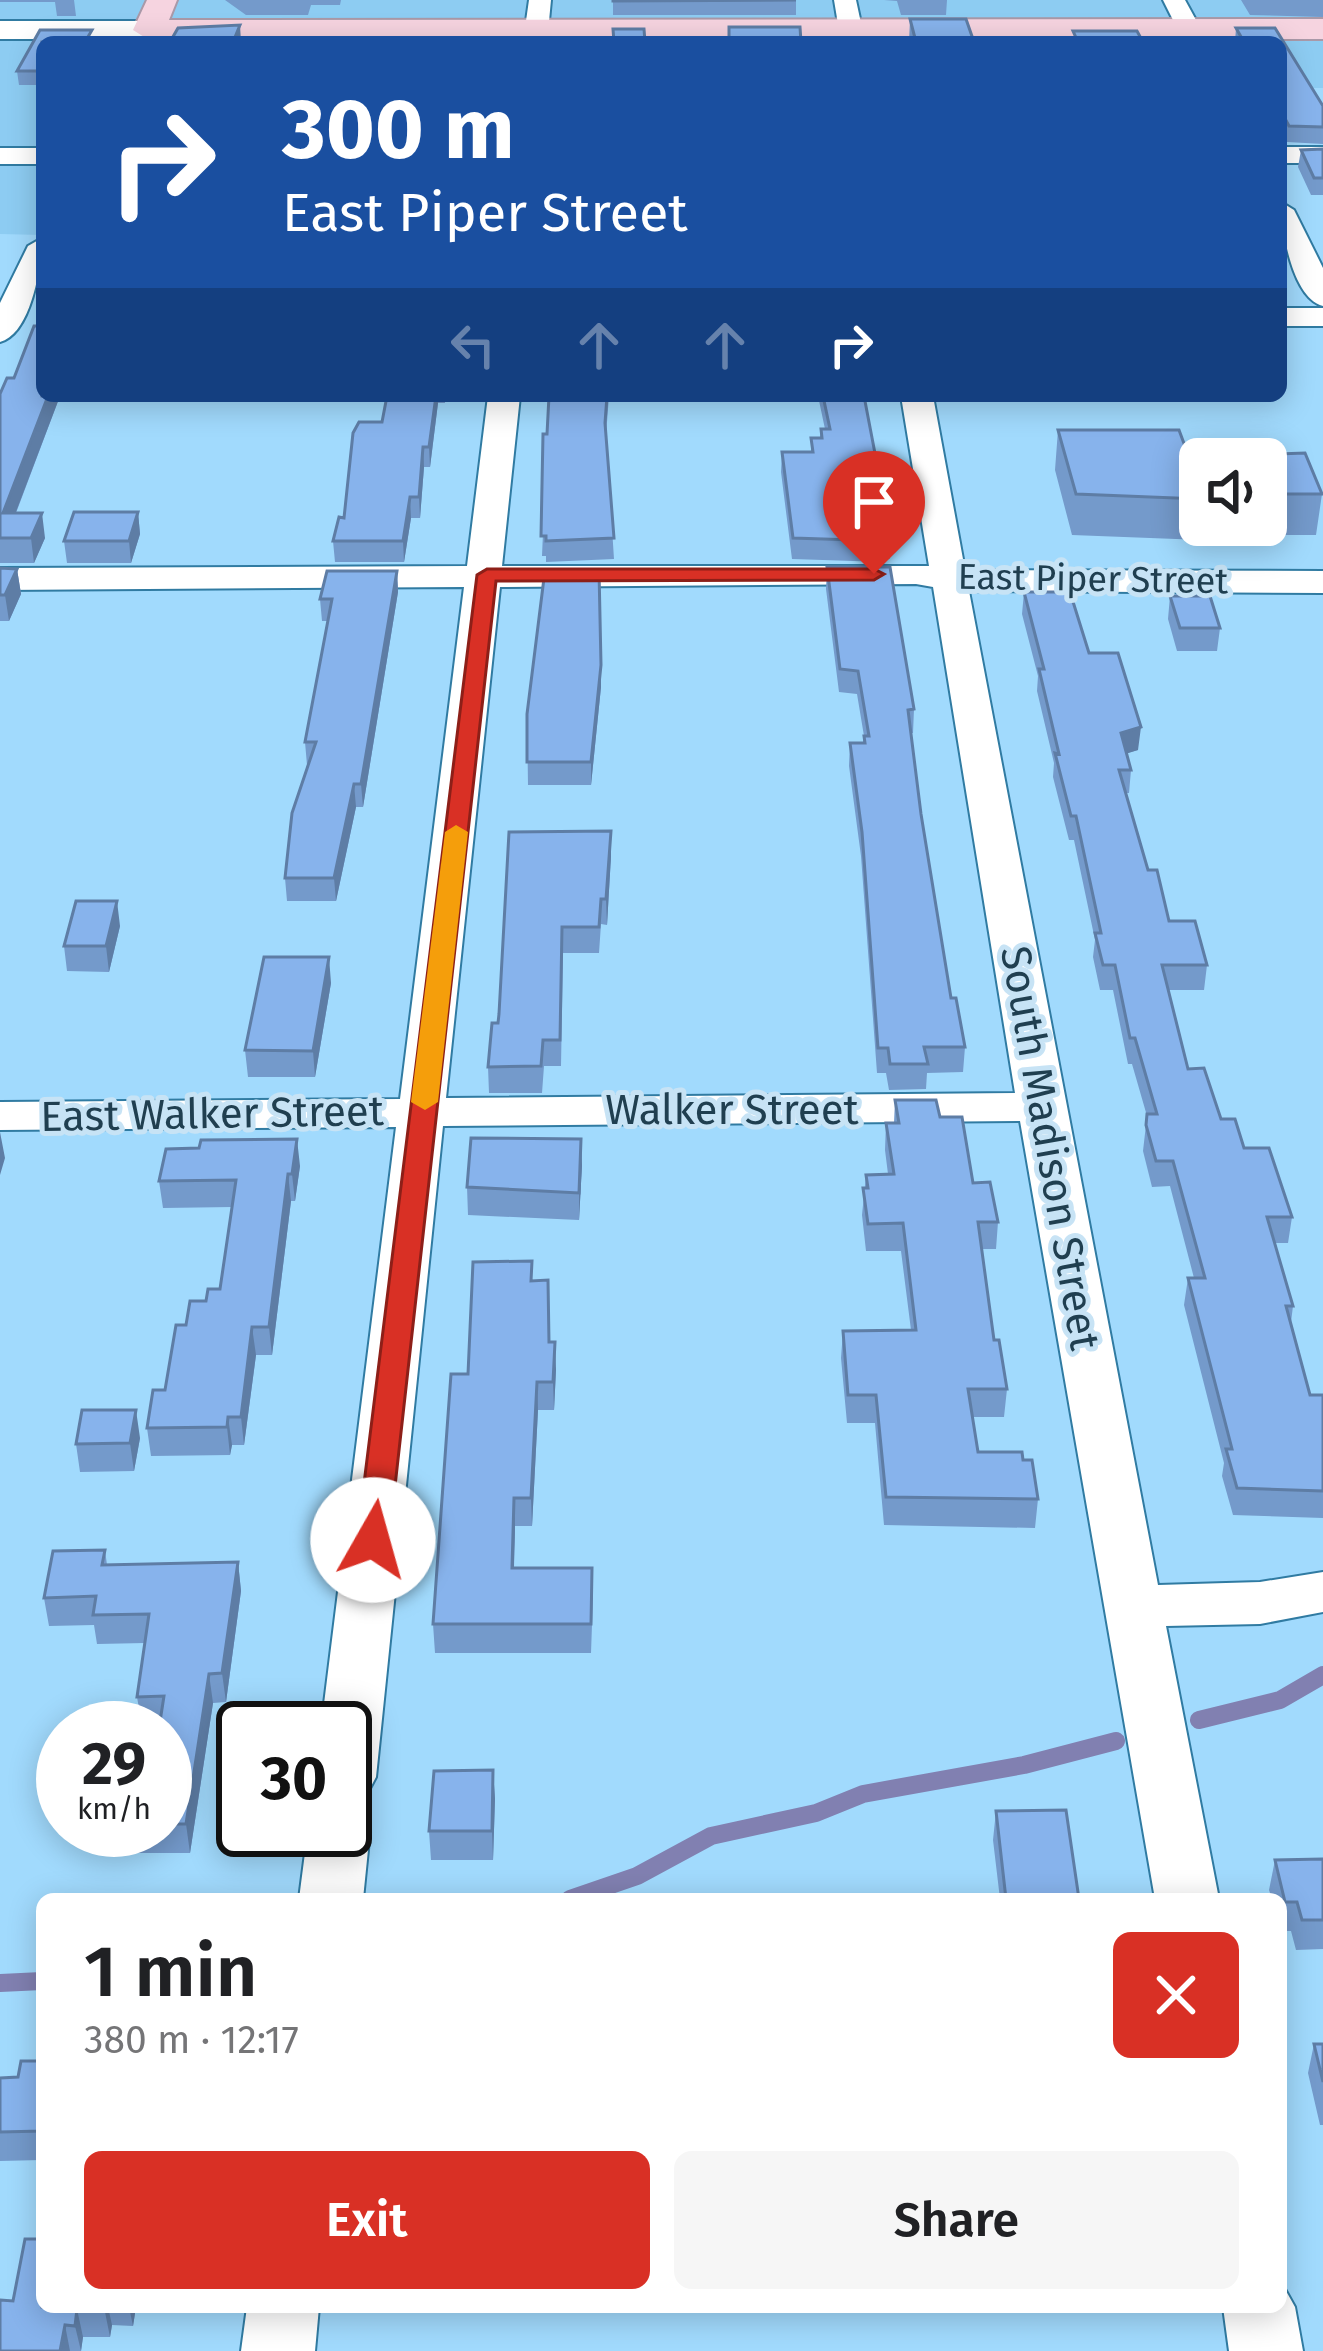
<!DOCTYPE html>
<html lang="en">
<head>
<meta charset="utf-8">
<style>
	body { margin:0; font-family:"Fira Sans",sans-serif; background:#f6f6f6; color:#202124; height:100vh; display:flex; flex-direction:column; font-size:45px; white-space:nowrap }
	* { box-sizing:border-box; margin:0 }
	p { font-size:39px; color:#757577 }
	.icon { flex:none; width:66px; height:66px; fill:none; stroke:currentColor; stroke-width:2; stroke-linecap:round; stroke-linejoin:round }
	.map { position:relative; flex:1; overflow:hidden }
	.side { position:absolute; left:36px; top:1893px; width:1251px; height:420px; display:flex; flex-direction:column; background:#fff; border-radius:18px; box-shadow:0 6px 30px #0003 }
	.side>* { flex:none }
	.hud { position:absolute; left:36px; top:36px; width:1251px; height:366px; border-radius:18px; box-shadow:0 6px 30px #0003; background:#1a4fa0; color:#fff; overflow:hidden }
	.controls { position:absolute; left:1179px; top:438px; display:grid; gap:24px }
	.controls a { display:grid; place-items:center; width:108px; height:108px; border-radius:18px; background:#fff; box-shadow:0 6px 30px #0003; font-size:60px }
	.speed { position:absolute; left:36px; top:1701px; display:flex; gap:24px; font-size:60px; font-weight:700; text-align:center }
	.speed>* { display:grid; place-content:center; width:156px; height:156px; border-radius:50%; background:#fff; box-shadow:0 6px 30px #0003; line-height:1 }
	.speed small { font-size:30px; font-weight:400 }
	.speed .limit { border:6px solid #111; border-radius:18px; background:#fff; color:#111 }
	.pin { position:absolute; display:grid; place-items:center; width:102px; height:102px; color:#fff; margin:-123px -51px; border-radius:50% 50% 50% 0; rotate:-45deg; box-shadow:0 0 12px #0007 }
	.pin .icon { rotate:45deg }
	.me { position:absolute; width:132px; margin:-66px; rotate:7deg; stroke-linejoin:round; filter:drop-shadow(0 0 9px #0008) }
	.turn { display:flex; align-items:center; gap:42px; height:252px; padding:0 48px; font-size:54px }
	.turn .icon { width:156px; height:156px; stroke-width:2.5 }
	.turn b { display:block; font-size:84px; line-height:102px }
	.lanes { display:flex; align-items:center; height:114px; padding:0 48px; background:#0003; justify-content:center; gap:60px; direction:ltr }
	.lanes .off { opacity:.35 }
	.round { display:grid; place-items:center; flex:none; width:126px; height:126px; border-radius:18px; background:#f6f6f6 }
	.overview { display:flex; align-items:center; justify-content:space-between; height:204px; padding:0 48px }
	h1 { font-size:72px; font-weight:600; line-height:90px }
	.button { display:flex; gap:24px; margin-top:auto; padding:24px 48px }
	.button a { flex:1; height:138px; border-radius:18px; background:#d93025; color:#fff; font-size:48px; font-weight:600; line-height:138px; text-align:center }
	.button a+a { background:#f6f6f6; color:#202124 }
	.map>svg:first-child { display:block }
</style>
</head>
<body>
<div class="map">
<svg width="1323" height="2351" viewBox="0 0 1323 2351">
	<rect width="100%" height="100%" fill="#a1dafd"/>
	<path fill="#8dccf2" d="M 0,0 L 1323,0 L 1323,88 L 1281,88 L 1281,42 L 42,42 L 42,235 L 0,234 Z"/>
	<g fill="none" stroke-linecap="round" stroke-linejoin="round">
		<path stroke="#8180b1" stroke-width="18" d="M 1199,1720 L 1280,1700 L 1323,1675
			M 570,1899 L 637,1876 L 711,1836 L 816,1813 L 863,1794 L 1024,1765 L 1116,1741
			M 0,1983 L 42,1981"/>
		<g stroke="#307ba2" stroke-width="4">
			<path id="minor" d="M 529,0 L 551,0 L 547,42 L 523,42 Z
				M 834,0 L 856,0 L 865,42 L 841,42 Z
				M 1163,0 L 1185,0 L 1208,42 L 1184,42 Z
				M 1281,147 L 1323,147 L 1323,163 L 1281,163 Z
				M 0,148 L 42,148 L 42,164 L 0,164 Z
				M 1281,202 L 1294,210 L 1323,268 L 1323,306 C 1292,298 1281,229 1281,202 Z
				M 42,238 C 42,265 31,334 0,342 L 0,303 L 28,246 Z
				M 1281,308 L 1323,308 L 1323,326 L 1281,326 Z
				M 488,396 L 520,396 L 502,566 L 929,566 L 901,396 L 933,396 L 965,570 L 1323,571 L 1323,593 L 969,591 L 1158,1585 L 1260,1582 L 1323,1572 L 1323,1612 L 1260,1624 L 1166,1626 L 1219,1899 L 1155,1899 L 1020,1121 L 443,1126 L 376,1777 L 367,1794 L 345,1800 L 345,1728 L 321,1728 L 396,1127 L 0,1130 L 0,1102 L 400,1099 L 464,587 L 0,590 L 0,568 L 467,566 ZM 916,584 L 933,587 L 1015,1093 L 446,1098 L 500,587 Z
				M 345,1808 L 361,1813 L 370,1830 L 363,1899 L 299,1899 L 308,1830 L 345,1830 Z
				M 1281,2282 L 1295,2307 L 1303,2351 L 1229,2351 L 1223,2307 L 1281,2307 Z
				M 247,2307 L 319,2307 L 315,2351 L 241,2351 Z"/>
		</g>
		<g stroke="#307ba2" stroke-width="4">
			<path id="tertiary" d="M 0,21 L 149,21 L 163,30 L 149,39 L 0,39 Z"/>
		</g>
		<g stroke="#a999a8" stroke-width="4">
			<path id="trunk" d="M 147,0 L 177,0 L 169,20 L 1323,19 L 1323,39 L 149,40 L 133,30 Z"/>
		</g>
		<use href="#minor" fill="#fff" fill-rule="evenodd"/>
		<use href="#tertiary" fill="#fff" fill-rule="evenodd"/>
		<use href="#trunk" fill="#f6d4e0" fill-rule="evenodd"/>
	</g>
	<path fill="#749acb" fill-rule="evenodd" d="M 0,0 L 74,0 L 76,16 L 57,16 L 55,2 L 0,2 Z
		M 225,0 L 341,0 L 340,5 L 311,5 L 308,15 L 246,15 Z
		M 796,0 L 796,15 L 613,15 L 613,1 Z
		M 884,0 L 947,0 L 946,15 L 901,15 L 897,1 Z
		M 1241,0 L 1323,0 L 1323,17 L 1250,15 Z
		M 910,19 L 974,42 L 909,42 Z
		M 1236,28 L 1275,28 L 1323,106 L 1323,144 L 1287,142 L 1281,131 L 1281,42 L 1235,42 Z
		M 42,42 L 42,85 L 19,85 L 17,71 Z
		M 1323,149 L 1323,195 L 1311,195 L 1298,167 L 1301,150 Z
		M 0,394 L 60,396 L 16,513 L 45,538 L 34,563 L 0,563 Z
		M 387,396 L 445,396 L 445,403 L 438,403 L 430,467 L 424,467 L 420,518 L 411,518 L 404,562 L 335,562 L 333,541 L 382,422 Z
		M 549,396 L 609,396 L 606,435 L 614,559 L 546,562 L 546,556 L 542,556 Z
		M 818,396 L 864,396 L 891,537 L 890,558 L 884,562 L 792,559 L 781,472 L 782,452 L 811,452 L 811,438 L 820,438 L 821,429 L 825,429 Z
		M 1058,430 L 1179,430 L 1189,457 L 1305,453 L 1322,494 L 1316,535 L 1203,535 L 1202,540 L 1072,535 L 1055,470 ZM 1200,459 L 1266,459 L 1266,525 L 1200,525 Z
		M 138,512 L 140,534 L 131,563 L 67,563 L 64,541 Z
		M 827,567 L 914,709 L 913,733 L 911,733 L 921,814 L 951,998 L 965,1047 L 963,1072 L 927,1073 L 926,1089 L 889,1090 L 886,1073 L 877,1073 L 861,856 L 849,766 L 850,743 L 863,743 L 864,736 L 857,694 L 839,692 L 826,589 Z
		M 0,568 L 17,569 L 21,594 L 9,621 L 0,621 Z
		M 397,571 L 398,592 L 363,807 L 356,807 L 336,901 L 287,901 L 285,878 L 307,765 L 305,742 L 328,621 L 322,621 L 320,599 Z
		M 1024,592 L 1089,653 L 1138,750 L 1127,753 L 1131,770 L 1129,793 L 1126,793 L 1148,870 L 1169,921 L 1207,965 L 1204,990 L 1168,990 L 1188,1069 L 1221,1119 L 1244,1148 L 1292,1217 L 1288,1243 L 1275,1243 L 1293,1306 L 1291,1322 L 1310,1395 L 1323,1395 L 1323,1518 L 1233,1515 L 1222,1476 L 1224,1463 L 1184,1305 L 1188,1278 L 1194,1278 L 1170,1186 L 1152,1187 L 1143,1151 L 1147,1116 L 1132,1064 L 1128,1064 L 1113,990 L 1100,990 L 1093,957 L 1095,940 L 1074,840 L 1069,840 L 1053,777 L 1054,763 L 1037,691 L 1038,676 L 1022,614 Z
		M 1170,596 L 1220,628 L 1217,651 L 1177,651 L 1168,619 Z
		M 601,687 L 591,785 L 528,785 L 527,714 Z
		M 611,831 L 611,856 L 607,925 L 601,924 L 599,953 L 563,953 L 561,1066 L 544,1066 L 542,1093 L 489,1093 L 488,1067 L 498,1023 Z
		M 120,926 L 109,972 L 67,971 L 64,946 Z
		M 331,983 L 315,1077 L 248,1077 L 245,1050 Z
		M 895,1100 L 940,1117 L 973,1183 L 998,1222 L 996,1249 L 982,1249 L 994,1340 L 1007,1389 L 1004,1417 L 973,1417 L 978,1452 L 1023,1460 L 1038,1499 L 1035,1528 L 884,1525 L 875,1423 L 847,1423 L 841,1358 L 843,1331 L 911,1330 L 901,1251 L 866,1251 L 862,1215 L 866,1175 L 888,1174 L 885,1150 L 886,1123 L 894,1123 Z
		M 582,1165 L 579,1220 L 468,1215 L 467,1187 Z
		M 300,1166 L 295,1201 L 291,1201 L 272,1355 L 256,1355 L 244,1445 L 232,1445 L 230,1455 L 151,1456 L 147,1428 L 165,1390 L 186,1325 L 220,1289 L 232,1207 L 163,1208 L 159,1181 Z
		M 532,1261 L 532,1281 L 556,1370 L 554,1410 L 538,1410 L 532,1526 L 515,1526 L 514,1568 L 593,1596 L 591,1653 L 435,1653 L 433,1624 L 468,1374 Z
		M 140,1438 L 134,1471 L 80,1472 L 76,1444 Z
		M 105,1550 L 107,1565 L 238,1562 L 241,1591 L 226,1702 L 213,1703 L 190,1853 L 121,1853 L 117,1830 L 165,1830 L 165,1728 L 159,1725 L 142,1726 L 137,1697 L 145,1643 L 97,1644 L 94,1625 L 49,1626 L 44,1598 Z
		M 493,1770 L 495,1799 L 493,1860 L 431,1860 L 429,1831 Z
		M 996,1811 L 1079,1899 L 1000,1899 L 993,1840 Z
		M 1323,1859 L 1323,1949 L 1296,1950 L 1291,1931 L 1281,1931 L 1281,1899 L 1272,1899 L 1269,1890 L 1275,1860 Z
		M 1314,2044 L 1323,2044 L 1323,2125 L 1320,2125 L 1308,2073 Z
		M 42,2061 L 42,2160 L 0,2161 L 0,2078 L 18,2077 Z
		M 42,2307 L 136,2307 L 133,2326 L 112,2325 L 110,2337 L 83,2337 L 81,2351 L 0,2351 Z"/>
	<path fill="#5e7da5" d="M 240,25 L 241,42 L 233,42 Z
		M 48,396 L 60,396 L 6,538 L 3,513 Z
		M 436,396 L 438,396 L 438,403 L 430,467 L 429,447 Z
		M 423,447 L 424,467 L 420,518 L 419,497 Z
		M 410,497 L 411,518 L 404,562 L 403,541 Z
		M 138,512 L 140,534 L 131,563 L 129,541 Z
		M 42,513 L 45,538 L 34,563 L 31,538 Z
		M 891,537 L 890,558 L 884,562 L 885,541 Z
		M 17,569 L 21,594 L 9,621 L 5,595 Z
		M 397,571 L 398,592 L 363,807 L 361,784 Z
		M 601,665 L 601,687 L 591,785 L 591,762 Z
		M 1141,727 L 1138,750 L 1119,756 L 1121,733 Z
		M 354,784 L 356,807 L 336,901 L 334,878 Z
		M 611,831 L 611,856 L 607,925 L 606,899 Z
		M 117,901 L 120,926 L 109,972 L 106,946 Z
		M 329,957 L 331,983 L 315,1077 L 313,1051 Z
		M 0,1132 L 5,1158 L 0,1175 Z
		M 297,1139 L 300,1166 L 295,1201 L 292,1174 Z
		M 581,1139 L 582,1165 L 579,1220 L 579,1193 Z
		M 288,1174 L 291,1201 L 272,1355 L 269,1327 Z
		M 252,1327 L 256,1355 L 244,1445 L 241,1417 Z
		M 555,1342 L 556,1370 L 554,1410 L 553,1382 Z
		M 537,1382 L 538,1410 L 532,1526 L 531,1498 Z
		M 136,1410 L 140,1438 L 134,1471 L 130,1443 Z
		M 228,1417 L 232,1445 L 230,1455 L 227,1427 Z
		M 514,1498 L 515,1526 L 513,1596 L 512,1568 Z
		M 238,1562 L 241,1591 L 226,1702 L 222,1673 Z
		M 209,1674 L 213,1703 L 190,1853 L 186,1824 Z
		M 493,1770 L 495,1799 L 493,1860 L 492,1831 Z
		M 104,2307 L 108,2307 L 112,2325 L 110,2337 Z
		M 129,2307 L 136,2307 L 133,2326 Z
		M 77,2309 L 83,2337 L 81,2351 L 75,2326 Z
		M 65,2325 L 70,2351 L 60,2351 Z"/>
	<path fill="#87b3ec" stroke="#5e7da5" stroke-width="3" d="M 613,0 L 796,0 L 613,1 Z
		M 910,19 L 966,19 L 974,42 L 916,42 Z
		M 240,25 L 233,42 L 170,42 L 178,28 Z
		M 729,27 L 800,27 L 801,42 L 729,42 Z
		M 1236,28 L 1275,28 L 1323,106 L 1323,127 L 1289,126 L 1281,111 L 1281,42 L 1244,42 Z
		M 613,29 L 644,29 L 645,42 L 614,42 Z
		M 40,30 L 92,30 L 85,42 L 42,42 L 42,71 L 17,71 Z
		M 1073,31 L 1137,31 L 1143,42 L 1078,42 Z
		M 1323,149 L 1323,178 L 1314,178 L 1301,150 Z
		M 34,326 L 42,326 L 42,396 L 48,396 L 3,513 L 42,513 L 31,538 L 0,538 L 0,394 L 7,378 L 14,378 Z
		M 387,396 L 436,396 L 429,447 L 423,447 L 419,497 L 410,497 L 403,541 L 333,541 L 339,517 L 344,518 L 353,433 L 359,422 L 382,422 Z
		M 549,396 L 607,396 L 605,423 L 614,538 L 546,541 L 546,536 L 541,536 L 543,434 L 547,434 Z
		M 823,396 L 864,396 L 891,537 L 885,541 L 793,538 L 782,452 L 813,452 L 811,438 L 822,438 L 821,429 L 830,429 Z
		M 1058,430 L 1179,430 L 1189,457 L 1305,453 L 1322,494 L 1266,494 L 1266,459 L 1200,459 L 1200,499 L 1076,494 Z
		M 74,512 L 138,512 L 129,541 L 64,541 Z
		M 827,567 L 890,567 L 914,709 L 908,710 L 921,814 L 951,998 L 956,998 L 965,1047 L 924,1047 L 928,1064 L 890,1064 L 888,1048 L 878,1048 L 862,832 L 850,743 L 865,743 L 864,736 L 869,736 L 858,671 L 840,669 Z
		M 0,568 L 17,569 L 5,595 L 0,595 Z
		M 545,570 L 599,570 L 601,665 L 591,762 L 527,762 L 527,714 Z
		M 327,571 L 397,571 L 361,784 L 354,784 L 334,878 L 285,878 L 292,813 L 316,742 L 305,742 L 332,599 L 320,599 Z
		M 1024,592 L 1070,592 L 1089,653 L 1118,653 L 1141,727 L 1121,733 L 1131,770 L 1119,770 L 1148,870 L 1157,870 L 1169,921 L 1195,921 L 1207,965 L 1162,965 L 1188,1069 L 1204,1068 L 1221,1119 L 1235,1119 L 1244,1148 L 1269,1148 L 1292,1217 L 1267,1217 L 1293,1306 L 1286,1306 L 1310,1395 L 1323,1395 L 1323,1491 L 1237,1488 L 1226,1449 L 1232,1449 L 1188,1278 L 1205,1278 L 1173,1161 L 1156,1161 L 1146,1125 L 1147,1114 L 1157,1114 L 1135,1038 L 1130,1038 L 1115,965 L 1103,965 L 1095,933 L 1101,933 L 1076,816 L 1071,816 L 1055,753 L 1059,754 L 1039,669 L 1044,669 Z
		M 1170,596 L 1210,596 L 1220,628 L 1180,628 Z
		M 611,831 L 606,899 L 601,899 L 599,927 L 562,927 L 560,1040 L 543,1040 L 541,1066 L 488,1067 L 492,1023 L 498,1023 L 499,1014 L 509,832 Z
		M 76,901 L 117,901 L 106,946 L 64,946 Z
		M 264,957 L 329,957 L 313,1051 L 245,1050 Z
		M 895,1100 L 936,1100 L 940,1117 L 962,1117 L 973,1183 L 990,1182 L 998,1222 L 978,1222 L 994,1340 L 999,1340 L 1007,1389 L 968,1389 L 978,1452 L 1022,1452 L 1023,1460 L 1032,1460 L 1038,1499 L 886,1497 L 876,1395 L 848,1395 L 843,1331 L 916,1330 L 903,1223 L 868,1224 L 863,1188 L 868,1188 L 866,1175 L 894,1174 L 886,1123 L 899,1123 Z
		M 471,1138 L 581,1139 L 579,1193 L 467,1187 Z
		M 297,1139 L 292,1174 L 288,1174 L 269,1327 L 252,1327 L 241,1417 L 228,1417 L 227,1427 L 147,1428 L 153,1390 L 165,1390 L 176,1325 L 186,1325 L 190,1301 L 206,1301 L 208,1289 L 220,1289 L 236,1180 L 159,1181 L 166,1149 L 199,1148 L 201,1140 Z
		M 532,1261 L 531,1281 L 548,1280 L 549,1342 L 555,1342 L 553,1382 L 537,1382 L 531,1498 L 514,1498 L 512,1568 L 592,1568 L 591,1624 L 433,1624 L 451,1374 L 468,1374 L 473,1262 Z
		M 82,1410 L 136,1410 L 130,1443 L 76,1444 Z
		M 105,1550 L 102,1565 L 238,1562 L 222,1673 L 209,1674 L 186,1824 L 165,1824 L 165,1728 L 159,1728 L 164,1696 L 137,1697 L 149,1614 L 93,1615 L 96,1596 L 44,1598 L 53,1551 Z
		M 493,1770 L 492,1831 L 429,1831 L 434,1771 Z
		M 1066,1810 L 1079,1899 L 1006,1899 L 996,1811 Z
		M 1323,1859 L 1323,1920 L 1302,1920 L 1297,1902 L 1285,1902 L 1275,1860 Z
		M 1314,2044 L 1323,2044 L 1323,2082 Z
		M 21,2061 L 42,2061 L 42,2131 L 0,2132 L 0,2078 L 18,2077 Z
		M 25,2239 L 42,2239 L 42,2307 L 104,2307 L 77,2309 L 75,2326 L 65,2325 L 60,2351 L 0,2351 L 0,2300 L 13,2301 Z"/>
	<path fill="#d93025" stroke="#8d1f18" stroke-width="3" d="M 487,569 L 874,569 L 884,574 L 874,580 L 496,581 L 389,1540 L 384,1547 L 362,1547 L 357,1540 L 477,575 Z"/>
	<path fill="#f59e0b" d="M 456,825 L 468,832 L 438,1102 L 425,1110 L 411,1102 L 445,832 Z"/>
	<g text-anchor="middle" dominant-baseline="central" stroke-width="10" stroke-linejoin="round" paint-order="stroke">
		<g font-size="36" fill="#203f50" stroke="#c7e3f5">
			<text transform="translate(1093 579) rotate(1)">East Piper Street</text>
		</g>
		<g font-size="42" fill="#203f50" stroke="#c7e3f5">
			<text x="732" y="1110">Walker Street</text>
			<text transform="translate(212 1114) rotate(-1)">East Walker Street</text>
			<text transform="translate(1050 1148) rotate(80)">South Madison Street</text>
		</g>
	</g>
</svg>
<div class="controls">
<a><svg class="icon" aria-label="sound" viewBox="0 0 24 24"><path d="M4 9h4l5-4v14l-5-4H4zM17 9q2 3 0 6"/></svg></a>
</div>
<div class="speed"><div>29<small>km/h</small></div><div class="limit">30</div></div>
<div class="pin" style="left:874px;top:574px;background:#d93025"><svg class="icon" aria-label="arrive" viewBox="0 0 24 24"><path d="M6 21V4h12l-3 4 3 4H6"/></svg></div>
<svg class="me" style="left:373px;top:1540px" viewBox="-20 -20 40 40"><circle r="19" fill="#fff"/><path d="M0-13L10 11 0 6-10 11z" fill="#d93025"/></svg>
<div class="hud">
<div class="turn"><svg class="icon" aria-label="right" viewBox="0 0 24 24"><path d="M7 20v-9h11M14 6l5 5-5 5"/></svg><div><b>300 m</b>East Piper Street</div></div>
<div class="lanes"><svg class="icon off" aria-label="left" viewBox="0 0 24 24"><path d="M17 20v-9H6M10 6l-5 5 5 5"/></svg><svg class="icon off" aria-label="ahead" viewBox="0 0 24 24"><path d="M12 20V5M6 11l6-6 6 6"/></svg><svg class="icon off" aria-label="ahead" viewBox="0 0 24 24"><path d="M12 20V5M6 11l6-6 6 6"/></svg><svg class="icon" aria-label="right" viewBox="0 0 24 24"><path d="M7 20v-9h11M14 6l5 5-5 5"/></svg></div>
</div>
<section class="side">
<div class="overview"><div><h1>1 min</h1><p>380 m · 12:17</p></div><a class="round" style="background:#d93025;color:#fff"><svg class="icon" aria-label="close" viewBox="0 0 24 24"><path d="M6 6l12 12M18 6L6 18"/></svg></a></div>
<div class="button"><a>Exit</a><a>Share</a></div>
</section>
</div>
</body>
</html>
